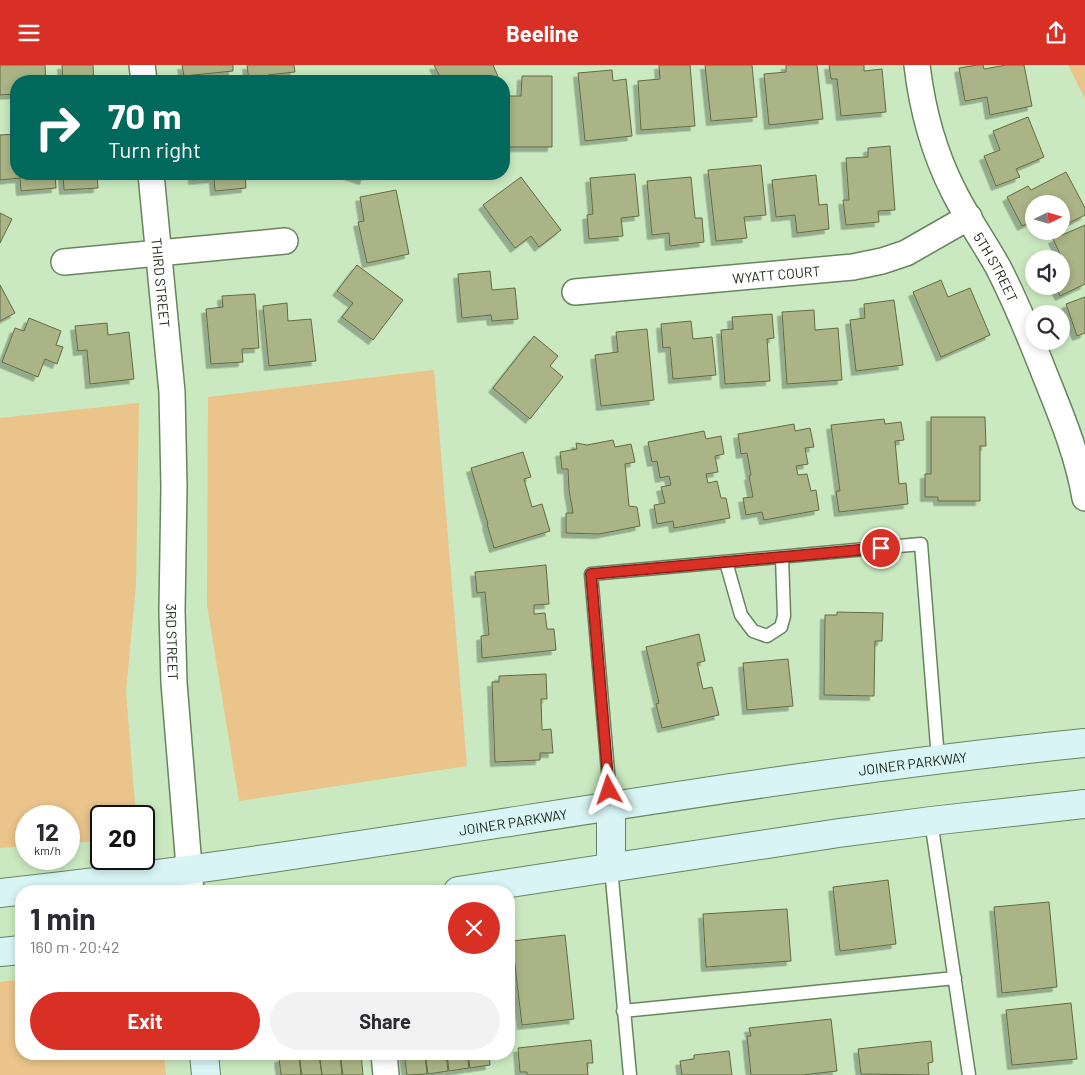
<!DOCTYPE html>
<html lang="en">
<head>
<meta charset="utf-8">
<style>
	body { margin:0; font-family:Barlow,sans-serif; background:#f2f2f3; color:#2b2b33; height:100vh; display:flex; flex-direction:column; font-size:19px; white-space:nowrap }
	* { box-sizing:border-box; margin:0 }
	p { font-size:16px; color:#7c7c81 }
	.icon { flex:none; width:28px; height:28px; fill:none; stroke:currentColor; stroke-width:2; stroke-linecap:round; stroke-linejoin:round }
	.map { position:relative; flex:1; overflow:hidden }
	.details { position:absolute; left:15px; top:820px; width:500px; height:175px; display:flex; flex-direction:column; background:#fff; border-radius:20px; box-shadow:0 2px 8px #0003 }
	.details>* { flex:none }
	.hud { position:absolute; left:10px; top:10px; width:500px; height:105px; border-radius:20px; box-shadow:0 2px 8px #0003; background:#00695c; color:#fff; overflow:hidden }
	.needle { width:32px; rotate:85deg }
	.controls { position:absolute; left:1025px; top:130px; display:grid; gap:10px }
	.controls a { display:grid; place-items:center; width:45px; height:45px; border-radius:50%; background:#fff; box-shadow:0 2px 8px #0003; font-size:25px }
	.speed { position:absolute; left:15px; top:740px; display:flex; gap:10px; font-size:25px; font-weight:700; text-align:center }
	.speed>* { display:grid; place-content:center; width:65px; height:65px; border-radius:50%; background:#fff; box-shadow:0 2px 8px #0003; line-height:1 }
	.speed small { font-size:12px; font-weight:400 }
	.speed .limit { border:2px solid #111; border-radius:8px; background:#fff; color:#111 }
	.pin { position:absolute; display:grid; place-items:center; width:42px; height:42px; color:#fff; margin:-21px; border:2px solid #fff; border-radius:50%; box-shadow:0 1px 5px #0007 }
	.me { position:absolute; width:55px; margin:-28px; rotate:355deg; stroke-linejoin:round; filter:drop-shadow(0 0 4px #0008) }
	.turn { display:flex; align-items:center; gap:18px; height:105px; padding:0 15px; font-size:22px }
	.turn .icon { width:65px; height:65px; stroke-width:2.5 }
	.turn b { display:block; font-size:35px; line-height:42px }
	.round { display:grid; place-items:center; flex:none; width:52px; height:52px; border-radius:26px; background:#f2f2f3 }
	.summary { display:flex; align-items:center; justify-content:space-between; height:85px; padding:0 15px }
	h1 { font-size:30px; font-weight:700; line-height:38px }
	.primary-button { display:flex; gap:10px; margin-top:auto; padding:10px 15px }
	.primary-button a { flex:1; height:58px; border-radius:30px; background:#d93025; color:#fff; font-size:20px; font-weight:700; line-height:58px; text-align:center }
	.primary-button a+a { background:#f2f2f3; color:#2b2b33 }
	header { display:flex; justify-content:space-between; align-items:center; height:65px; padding:0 15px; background:#d93025; color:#fff; font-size:22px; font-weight:700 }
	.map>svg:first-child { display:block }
</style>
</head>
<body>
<header><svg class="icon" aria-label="menu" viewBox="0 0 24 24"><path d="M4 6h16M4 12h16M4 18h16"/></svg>Beeline<svg class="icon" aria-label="share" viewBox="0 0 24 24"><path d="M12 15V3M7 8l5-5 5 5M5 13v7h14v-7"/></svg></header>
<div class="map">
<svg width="1085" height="1010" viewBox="0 0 1085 1010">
	<defs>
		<filter id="shadow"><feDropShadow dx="-4.5" dy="4.5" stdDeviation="0" flood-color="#0004"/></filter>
	</defs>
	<rect width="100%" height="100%" fill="#cae9c0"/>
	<path fill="#eac48a" d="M 1068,0 L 1085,0 L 1085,34 Z
		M 434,305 L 467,701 L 239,736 L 207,540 L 208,332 Z
		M 139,338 L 136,520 L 126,627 L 136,751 L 101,751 L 101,776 L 69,778 L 69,751 L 26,751 L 26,781 L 0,783 L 0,353 Z
		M 21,914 L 21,989 L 164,989 L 166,1010 L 0,1010 L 0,917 Z"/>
	<path fill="#aab486" stroke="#636b40" filter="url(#shadow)" d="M 0,0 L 45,0 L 46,16 L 16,16 L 16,29 L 0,30 Z
		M 62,0 L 93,0 L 94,16 L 63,16 Z
		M 182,0 L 233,0 L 233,6 L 184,11 Z
		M 247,0 L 294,0 L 295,7 L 268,10 L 269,16 L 249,16 Z
		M 434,0 L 493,0 L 499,14 L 494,16 L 442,16 Z
		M 659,0 L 690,0 L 695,61 L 641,65 L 638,16 L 660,14 Z
		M 705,0 L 752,0 L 757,52 L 711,56 Z
		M 786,0 L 817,0 L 823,54 L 769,60 L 764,9 L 786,7 Z
		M 829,0 L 864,0 L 864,6 L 882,4 L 886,47 L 841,51 L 837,14 L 831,14 Z
		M 977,0 L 983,0 L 984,4 L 1006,0 L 1024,0 L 1032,41 L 990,50 L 987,32 L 965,36 L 959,3 Z
		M 612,5 L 613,16 L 626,14 L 632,71 L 585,76 L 578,8 Z
		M 522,11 L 552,11 L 552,82 L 504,82 L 504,31 L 521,31 Z
		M 1028,52 L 1044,92 L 1016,104 L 1020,112 L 996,121 L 984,91 L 1000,85 L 993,66 Z
		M 16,69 L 16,109 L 55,109 L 56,123 L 21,126 L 20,113 L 0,115 L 0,70 Z
		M 890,81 L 895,145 L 878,146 L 879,157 L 846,160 L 843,135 L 849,135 L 846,93 L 868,92 L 868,83 Z
		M 761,100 L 766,150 L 744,152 L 747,173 L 716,176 L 708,105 Z
		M 1066,107 L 1085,143 L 1085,150 L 1061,162 L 1061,139 L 1034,139 L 1034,155 L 1022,161 L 1007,132 L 1028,121 L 1031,125 Z
		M 63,109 L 107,109 L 97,109 L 98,123 L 64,125 Z
		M 193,109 L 245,109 L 246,123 L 215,126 L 214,113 L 193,115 Z
		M 345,109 L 366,109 L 364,115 Z
		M 635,109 L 639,151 L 621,153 L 623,171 L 589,174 L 587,150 L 593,149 L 590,113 Z
		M 816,110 L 819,140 L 827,139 L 829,164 L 797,168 L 795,150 L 776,152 L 772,115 Z
		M 521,112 L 561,165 L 539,182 L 531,171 L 515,183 L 483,140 Z
		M 691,112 L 695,153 L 702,153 L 704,177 L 670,181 L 669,168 L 652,170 L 647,116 Z
		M 396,125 L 409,189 L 367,198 L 358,157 L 364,156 L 360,132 Z
		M 0,148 L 12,154 L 0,178 Z
		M 1085,160 L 1085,219 L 1060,231 L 1055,221 L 1061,221 L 1061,194 L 1055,194 L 1061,191 L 1053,174 Z
		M 357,200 L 403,235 L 373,275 L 342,252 L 353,238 L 337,226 Z
		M 490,206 L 492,225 L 515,223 L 518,254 L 492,256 L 491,250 L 462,253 L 458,209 Z
		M 941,215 L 948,232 L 970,223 L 990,270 L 941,292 L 913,227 Z
		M 0,220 L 15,248 L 0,256 Z
		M 255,229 L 259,283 L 242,284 L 243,297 L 211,299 L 206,244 L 223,242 L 222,231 Z
		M 1085,232 L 1085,268 L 1077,271 L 1066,239 Z
		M 894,235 L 903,300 L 856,306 L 850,255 L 865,253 L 864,239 Z
		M 287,238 L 288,256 L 311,254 L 316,296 L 269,301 L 263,241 Z
		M 814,245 L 815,265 L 838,263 L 842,315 L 787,319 L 782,247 Z
		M 772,249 L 774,273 L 767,274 L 770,316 L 725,319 L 721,265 L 733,264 L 732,252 Z
		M 29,253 L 61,266 L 56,280 L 63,282 L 57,299 L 45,294 L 38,312 L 2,297 L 15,263 L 24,266 Z
		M 691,256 L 693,274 L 712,272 L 716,310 L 673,314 L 670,282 L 663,283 L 661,259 Z
		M 107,258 L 108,270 L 129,267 L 134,314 L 90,319 L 87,285 L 78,286 L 75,261 Z
		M 647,264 L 654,335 L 601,341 L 595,290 L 618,287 L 616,267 Z
		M 534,271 L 558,291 L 550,301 L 563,312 L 530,354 L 493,323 Z
		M 931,352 L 985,352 L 986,381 L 980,381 L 980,436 L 938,436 L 938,432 L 925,432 L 925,409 L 931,409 Z
		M 884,354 L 885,359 L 901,357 L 904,375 L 895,376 L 899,419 L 906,418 L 908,439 L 839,447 L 836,426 L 840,426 L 831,360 Z
		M 794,359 L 795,366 L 810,363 L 814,382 L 805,383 L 808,399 L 796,401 L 798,410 L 807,409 L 811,426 L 816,425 L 819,445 L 764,455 L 762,447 L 746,450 L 743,433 L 753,432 L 749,411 L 751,410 L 747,388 L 741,389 L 738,369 Z
		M 704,366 L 706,374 L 721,371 L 724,389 L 715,391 L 718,407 L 706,409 L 708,418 L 717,416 L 721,433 L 726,433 L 730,453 L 674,463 L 673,456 L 657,459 L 654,440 L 665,438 L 661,422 L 671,420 L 669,411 L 660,413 L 657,396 L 652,397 L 648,377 Z
		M 613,375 L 615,382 L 631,379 L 635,397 L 625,399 L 629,441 L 637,442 L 640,461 L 599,469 L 566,468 L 566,448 L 573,448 L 569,425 L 568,404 L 562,404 L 560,387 L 577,384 L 576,378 L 587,380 Z
		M 523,387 L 531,412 L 524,414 L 532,442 L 542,439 L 550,466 L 494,483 L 487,459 L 488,459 L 471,403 Z
		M 546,500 L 549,539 L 534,540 L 534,549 L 545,548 L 547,564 L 554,564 L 556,585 L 482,593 L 481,571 L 489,570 L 485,527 L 477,528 L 475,507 Z
		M 837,547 L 883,548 L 882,576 L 875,576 L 874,631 L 824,630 L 825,550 L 837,550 Z
		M 699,569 L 705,596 L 697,598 L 703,624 L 712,622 L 719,650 L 662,663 L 656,639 L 659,638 L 646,582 Z
		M 788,594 L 793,641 L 747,645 L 743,598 Z
		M 546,609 L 547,634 L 541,634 L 542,665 L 551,664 L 553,688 L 540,688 L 540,695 L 495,697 L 492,617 L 499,617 L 499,611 Z
		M 888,815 L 896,879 L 840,886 L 833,822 Z
		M 1049,837 L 1057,922 L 1002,928 L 994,842 Z
		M 787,844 L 791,896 L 706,902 L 703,849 Z
		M 565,870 L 574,954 L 522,960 L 512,876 Z
		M 1071,938 L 1077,994 L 1012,1000 L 1006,945 Z
		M 831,954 L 837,1006 L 802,1010 L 751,1010 L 747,971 L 751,971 L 749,963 Z
		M 591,975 L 593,998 L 587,998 L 588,1010 L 527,1010 L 527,1007 L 520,1007 L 518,983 Z
		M 931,976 L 933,997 L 928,998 L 929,1010 L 861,1009 L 858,984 Z
		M 729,986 L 732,1010 L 682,1010 L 680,996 L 694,994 L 694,990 Z
		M 319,989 L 340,989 L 342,1010 L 322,1010 Z
		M 319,989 L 322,1010 L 302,1010 L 299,990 Z
		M 340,989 L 361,989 L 363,1010 L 343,1010 Z
		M 404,989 L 425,989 L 427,1009 L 407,1010 Z
		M 425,989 L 446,989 L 448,1006 L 428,1009 Z
		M 447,989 L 467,989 L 469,1003 L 449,1006 Z
		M 468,989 L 489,989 L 490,1000 L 470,1003 Z
		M 299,990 L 301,1010 L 281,1010 L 279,993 Z"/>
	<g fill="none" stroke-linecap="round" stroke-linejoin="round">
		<g stroke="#68845f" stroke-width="15">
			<path id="lane" d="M 726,497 L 741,550 L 753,566 L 767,571 L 781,562 L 784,551 L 782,492
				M 611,742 L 591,509 L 921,479 L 938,694
				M 931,756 L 969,1010
				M 611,803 L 630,1010
				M 623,946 L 955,913"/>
		</g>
		<g stroke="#68845f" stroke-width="28">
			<g id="street">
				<path d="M 142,0 L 144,16"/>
				<path id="s1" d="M 917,0 C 922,43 934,88 954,127 C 967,153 984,177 998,202 C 1016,237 1031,274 1045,310 C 1061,350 1078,390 1085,433"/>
				<path id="s2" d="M 151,109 L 172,327 L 174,422 L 172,546 L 174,618 L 191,826"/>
				<path d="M 64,197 L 285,176"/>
				<path id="s3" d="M 575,227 L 853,202 L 882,196 L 906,188 L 969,152"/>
				<path d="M 384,989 L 386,1010"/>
			</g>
		</g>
		<g stroke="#68845f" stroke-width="30">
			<g id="secondary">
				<path d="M 611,803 L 611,742"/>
				<path d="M 458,826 L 839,768 L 931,756 L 1085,739"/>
				<path id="s4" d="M 0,828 C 363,789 722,714 1085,678"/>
				<path d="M 0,887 L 21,885"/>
				<path d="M 204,989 L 206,1010"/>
			</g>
		</g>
		<use href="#lane" stroke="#fff" stroke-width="12"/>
		<use href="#street" stroke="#fff" stroke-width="25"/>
		<use href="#secondary" stroke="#d8f4f5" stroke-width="28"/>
	</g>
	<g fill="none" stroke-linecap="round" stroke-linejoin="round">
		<g stroke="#8d1f18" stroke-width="12">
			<path id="route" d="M 609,725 L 591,509 L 881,483"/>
		</g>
		<use href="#route" stroke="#d93025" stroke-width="9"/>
	</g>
	<g text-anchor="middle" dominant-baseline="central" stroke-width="4" stroke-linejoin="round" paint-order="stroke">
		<g font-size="14" fill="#192515" stroke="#cae9c0">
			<text stroke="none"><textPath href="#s1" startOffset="219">5TH STREET</textPath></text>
			<text stroke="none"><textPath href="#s3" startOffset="202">WYATT COURT</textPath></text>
			<text stroke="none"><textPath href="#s2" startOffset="109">THIRD STREET</textPath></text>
			<text stroke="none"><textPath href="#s2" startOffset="469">3RD STREET</textPath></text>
			<text stroke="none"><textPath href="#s4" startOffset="922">JOINER PARKWAY</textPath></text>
			<text stroke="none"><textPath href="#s4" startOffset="518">JOINER PARKWAY</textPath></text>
		</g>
	</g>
</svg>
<div class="controls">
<a><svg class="needle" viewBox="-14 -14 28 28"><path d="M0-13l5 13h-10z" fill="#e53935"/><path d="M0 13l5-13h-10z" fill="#7c7c81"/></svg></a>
<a><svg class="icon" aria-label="sound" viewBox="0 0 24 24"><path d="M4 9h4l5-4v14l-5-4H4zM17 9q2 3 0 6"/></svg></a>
<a><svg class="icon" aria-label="search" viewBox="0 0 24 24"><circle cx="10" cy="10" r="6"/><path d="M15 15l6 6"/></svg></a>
</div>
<div class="speed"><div>12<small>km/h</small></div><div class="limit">20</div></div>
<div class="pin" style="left:881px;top:483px;background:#d93025"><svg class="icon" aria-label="arrive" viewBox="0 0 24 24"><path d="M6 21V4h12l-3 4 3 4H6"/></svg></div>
<svg class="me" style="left:609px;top:725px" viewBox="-20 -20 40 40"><path d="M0-17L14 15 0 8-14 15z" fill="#d93025" stroke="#fff" stroke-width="4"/></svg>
<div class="hud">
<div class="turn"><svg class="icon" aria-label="right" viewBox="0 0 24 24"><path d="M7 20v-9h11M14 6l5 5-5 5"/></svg><div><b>70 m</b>Turn right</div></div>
</div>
<section class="details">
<div class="summary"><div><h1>1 min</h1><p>160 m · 20:42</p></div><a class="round" style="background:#d93025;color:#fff"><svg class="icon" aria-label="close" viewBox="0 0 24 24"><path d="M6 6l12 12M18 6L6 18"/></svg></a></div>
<div class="primary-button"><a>Exit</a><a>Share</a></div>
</section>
</div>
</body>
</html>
